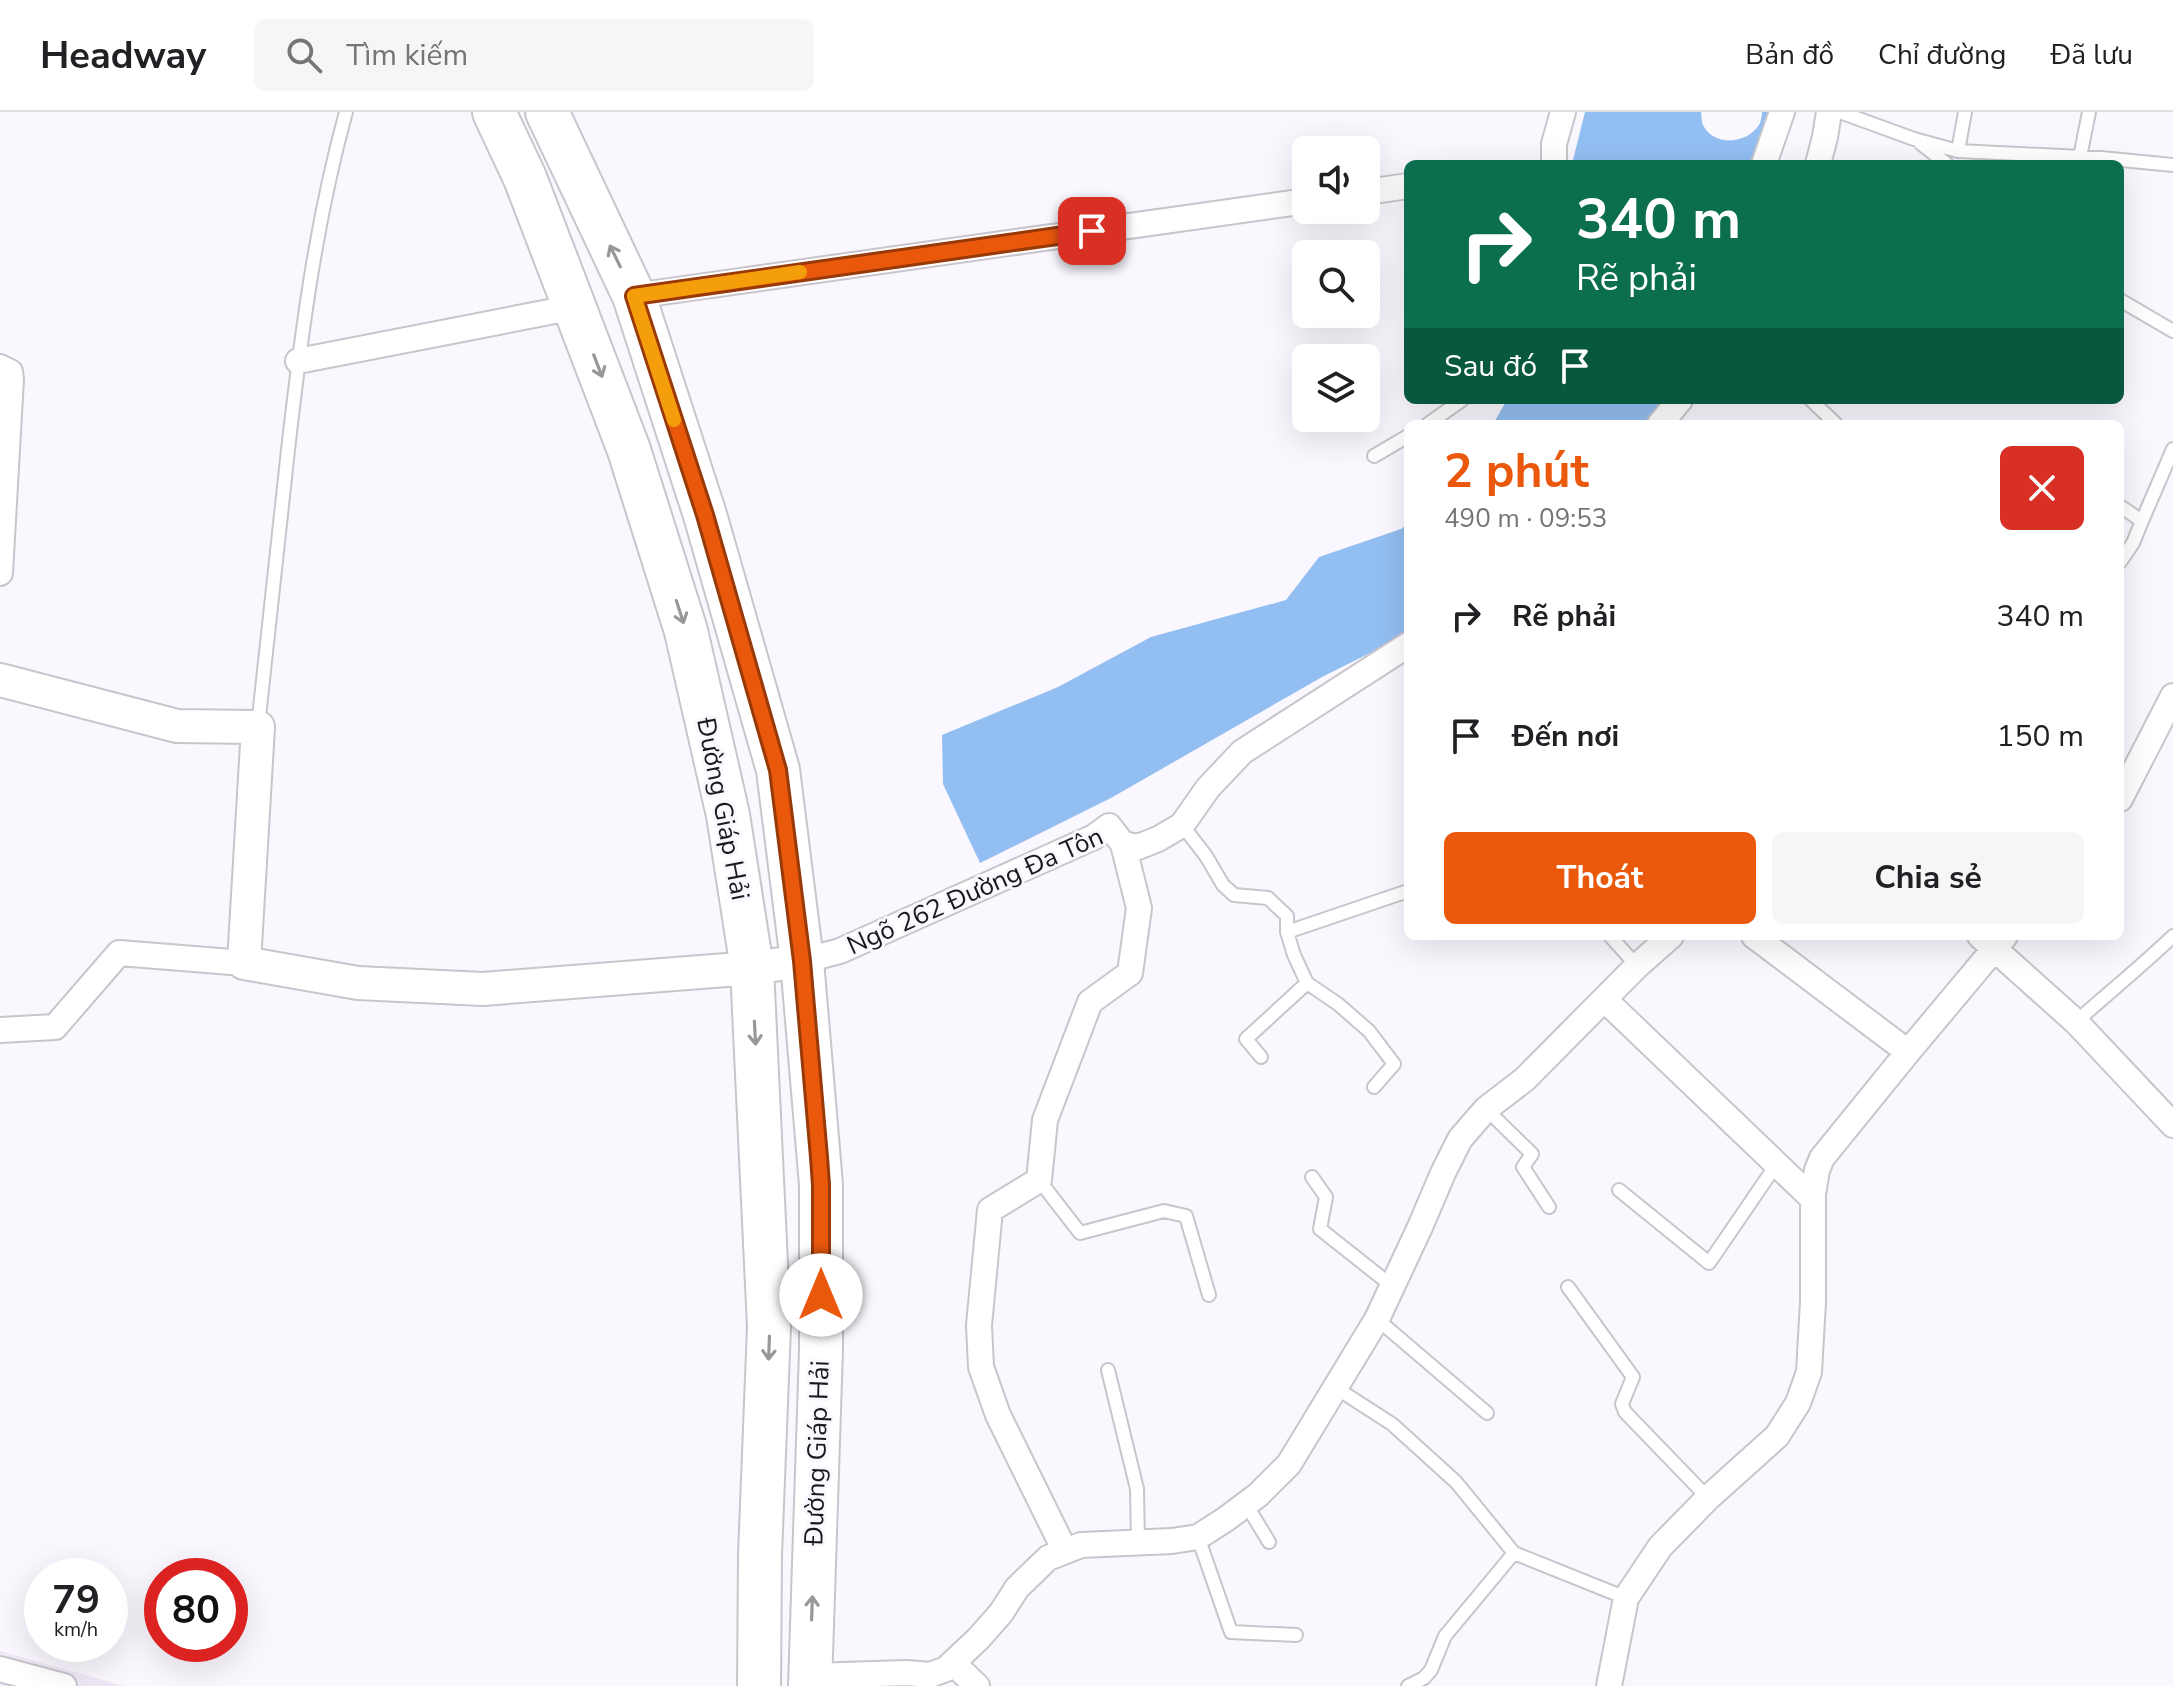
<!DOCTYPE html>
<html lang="vi">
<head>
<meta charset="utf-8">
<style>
	body { margin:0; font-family:"Nunito Sans",sans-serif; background:#f6f6f6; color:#202124; height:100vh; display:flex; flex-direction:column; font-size:30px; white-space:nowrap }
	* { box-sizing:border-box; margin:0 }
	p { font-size:26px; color:#757577 }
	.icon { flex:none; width:44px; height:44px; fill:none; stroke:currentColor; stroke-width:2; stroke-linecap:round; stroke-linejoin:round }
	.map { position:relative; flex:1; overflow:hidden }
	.sheet { position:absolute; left:1404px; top:308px; width:720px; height:520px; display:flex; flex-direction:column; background:#fff; border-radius:12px; box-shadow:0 8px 32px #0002 }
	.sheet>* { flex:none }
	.banner { position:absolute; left:1404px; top:48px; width:720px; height:244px; border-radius:12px; box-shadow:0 8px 32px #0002; background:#0b6e4f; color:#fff; overflow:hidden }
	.fabs { position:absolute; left:1292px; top:24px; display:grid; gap:16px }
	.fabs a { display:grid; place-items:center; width:88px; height:88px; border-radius:12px; background:#fff; box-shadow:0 8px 32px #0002; font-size:40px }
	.speed { position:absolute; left:24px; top:1446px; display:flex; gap:16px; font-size:40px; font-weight:700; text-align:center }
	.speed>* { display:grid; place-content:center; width:104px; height:104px; border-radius:50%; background:#fff; box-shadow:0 8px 32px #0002; line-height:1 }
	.speed small { font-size:20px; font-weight:400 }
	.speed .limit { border:12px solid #d22; background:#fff; color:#111 }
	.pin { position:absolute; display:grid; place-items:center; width:68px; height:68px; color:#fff; margin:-34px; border-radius:16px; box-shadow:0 4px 12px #0006 }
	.me { position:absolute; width:88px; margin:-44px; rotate:0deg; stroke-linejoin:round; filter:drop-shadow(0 0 6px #0008) }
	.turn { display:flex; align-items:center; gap:28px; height:168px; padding:0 40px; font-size:36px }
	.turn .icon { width:104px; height:104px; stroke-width:2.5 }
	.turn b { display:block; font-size:56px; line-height:68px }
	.then { display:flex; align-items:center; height:76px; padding:0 40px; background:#0003; gap:16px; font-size:30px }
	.round { display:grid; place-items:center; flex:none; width:84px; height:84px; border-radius:12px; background:#f6f6f6 }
	.overview { display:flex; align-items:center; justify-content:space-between; height:136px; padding:0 40px }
	h1 { font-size:48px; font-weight:700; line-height:60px; color:#ea580c }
	.button { display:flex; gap:16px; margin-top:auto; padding:16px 40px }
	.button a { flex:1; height:92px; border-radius:12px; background:#ea580c; color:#fff; font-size:32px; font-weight:700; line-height:92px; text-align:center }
	.button a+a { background:#f6f6f6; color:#202124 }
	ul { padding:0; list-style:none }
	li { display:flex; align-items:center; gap:24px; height:120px; padding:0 40px }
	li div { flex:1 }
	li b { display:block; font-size:30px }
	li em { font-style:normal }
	header { display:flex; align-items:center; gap:48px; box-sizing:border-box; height:112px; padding:0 40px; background:#fff; border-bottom:2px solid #e0e0e0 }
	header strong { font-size:38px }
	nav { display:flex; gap:44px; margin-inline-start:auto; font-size:28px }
	.search { width:560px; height:72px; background:#f6f6f6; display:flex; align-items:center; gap:20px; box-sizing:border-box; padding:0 28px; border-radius:12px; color:#757577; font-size:30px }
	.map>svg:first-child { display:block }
</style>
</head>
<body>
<header>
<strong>Headway</strong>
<div class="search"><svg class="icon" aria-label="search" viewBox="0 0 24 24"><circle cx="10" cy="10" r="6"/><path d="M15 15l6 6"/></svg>Tìm kiếm</div>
<nav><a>Bản đồ</a><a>Chỉ đường</a><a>Đã lưu</a></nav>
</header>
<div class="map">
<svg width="2173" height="1574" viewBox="0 0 2173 1574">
	<rect width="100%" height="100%" fill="#faf7fe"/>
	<path fill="#f0e8f6" d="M 0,1539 L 124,1574 L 0,1574 Z"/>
	<path fill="#93bef1" d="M 1585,0 L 1701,0 C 1702,4 1701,9 1703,13 C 1714,35 1747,32 1759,13 C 1761,10 1762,3 1762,0 L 1769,0 L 1751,52 L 1572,52 Z
		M 1507,288 L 1668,288 L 1651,312 L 1493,312 Z
		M 1408,411 L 1408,520 L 1400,526 L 1322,565 L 1111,686 L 980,751 L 943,672 L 942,623 L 1058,575 L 1151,525 L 1286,488 L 1319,445 L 1401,417 Z"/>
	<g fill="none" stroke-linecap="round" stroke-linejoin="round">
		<g stroke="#c9c5cc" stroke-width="16">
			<path id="lane" d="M 1840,0 L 1914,27 L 1958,39 L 1965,0
				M 1920,31 L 1947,52
				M 1958,39 L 2101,46 L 2173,53
				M 2080,45 L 2089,0
				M 2120,188 L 2173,219
				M 1811,288 L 1836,312
				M 1428,312 L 1462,288
				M 1374,344 L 1408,324
				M 2120,394 L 2142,409 L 2133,431 L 2120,450
				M 2142,409 L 2173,337
				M 258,614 C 268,519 278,424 289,329 C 302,217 316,109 346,0
				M 1182,713 L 1206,744 L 1223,773 L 1234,783 L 1268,786 L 1287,804 L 1287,820 L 1294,843 L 1307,871 L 1338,892 L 1369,919 L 1394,952 L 1374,975
				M 1287,820 L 1408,779
				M 1610,824 L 1637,854
				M 2076,910 C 2108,881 2142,854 2173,824
				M 1261,945 L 1246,927 L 1307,871
				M 1486,997 L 1532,1042 L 1523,1055 L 1549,1095
				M 1312,1065 L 1326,1085 L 1320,1117 L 1392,1174
				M 1039,1068 L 1080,1121 L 1164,1099 L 1186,1104 L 1209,1183
				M 1619,1078 L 1709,1151 L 1776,1053
				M 1568,1175 L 1633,1265 L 1622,1292 L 1625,1300 L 1708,1386
				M 1377,1207 L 1487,1301
				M 1108,1258 L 1137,1377 L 1138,1432
				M 1336,1276 L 1392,1312 L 1456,1370 L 1514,1441 L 1626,1486
				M 1246,1392 L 1269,1430
				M 1198,1425 L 1231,1520 L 1296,1523
				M 1408,1574 L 1424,1566 L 1431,1558 L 1445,1524 L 1514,1441"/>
		</g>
		<g stroke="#c9c5cc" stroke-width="28">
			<path id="street" d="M 1554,52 L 1554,32 L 1563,0
				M 1764,52 L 1782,0
				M 1818,52 L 1825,25 L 1829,0
				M 1366,80 L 1408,74
				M 634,184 L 1306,89
				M 298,249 L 575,195
				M 0,255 L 10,260 L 11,267 L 0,461
				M 1660,312 L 1680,288
				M 2120,687 L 2173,584
				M 1754,824 L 1908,940
				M 1980,824 L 2076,910 L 2173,1013
				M 802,849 L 840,839 L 1094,725 L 1109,714 L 1123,732 L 1138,735 L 1158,727 L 1182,713 L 1208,676 L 1242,640 L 1408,533
				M 1605,888 L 1813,1087
				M 0,918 L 55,915 L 119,841 L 244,851
				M 1065,1439 L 998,1303 L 981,1255 L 979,1213 L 990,1098 L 1039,1068 L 1045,1008 L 1090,890 L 1130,861 L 1139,796 L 1123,732
				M 954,1552 L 977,1574
				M 0,1557 L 64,1574
				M 810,1564 L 907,1561 L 930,1563 L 946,1557 L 978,1527 L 1001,1501 L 1017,1476 L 1048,1446 L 1081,1433 L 1172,1429 L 1198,1425 L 1226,1407 L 1258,1383 L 1289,1352 L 1377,1207 L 1420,1115 L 1443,1061 L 1460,1027 L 1486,997 L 1525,967 L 1637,854 L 1671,824
				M 1609,1574 L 1626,1486 L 1660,1435 L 1708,1386 L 1777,1324 L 1798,1291 L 1809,1260 L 1813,1190 L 1813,1082 L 1817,1058 L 1822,1046 L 1908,940 L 2005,824"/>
		</g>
		<g stroke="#c9c5cc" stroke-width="36">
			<path id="secondary" d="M 0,568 L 177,614 L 258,615 L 244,851 L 358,871 L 483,877 L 752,856 L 802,849"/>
		</g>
		<g stroke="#c9c5cc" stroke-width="46">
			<path id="highway" d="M 494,0 L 525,66 L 629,338 L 686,519 L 728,703 L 752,856 L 769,1215 L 760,1443 L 759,1574
				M 547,0 L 634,184 L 705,403 L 778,658 L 802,849 L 821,1073 L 821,1238 L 810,1574"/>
		</g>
		<use href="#lane" stroke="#fff" stroke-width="12"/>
		<use href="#street" stroke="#fff" stroke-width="24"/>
		<use href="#secondary" stroke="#fff" stroke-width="32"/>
		<use href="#highway" stroke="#fff" stroke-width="42"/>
	</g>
	<defs><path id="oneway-shaft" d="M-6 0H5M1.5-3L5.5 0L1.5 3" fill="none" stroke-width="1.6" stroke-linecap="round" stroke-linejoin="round" transform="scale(2)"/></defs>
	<g stroke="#989899">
		<use href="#oneway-shaft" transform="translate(615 144) rotate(-116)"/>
		<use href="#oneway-shaft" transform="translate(598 254) rotate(69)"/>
		<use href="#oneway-shaft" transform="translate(680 500) rotate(72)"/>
		<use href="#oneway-shaft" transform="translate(755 921) rotate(87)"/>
		<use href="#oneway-shaft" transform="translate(769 1236) rotate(92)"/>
		<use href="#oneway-shaft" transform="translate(812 1496) rotate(-88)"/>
	</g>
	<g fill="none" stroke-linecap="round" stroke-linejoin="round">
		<g stroke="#983908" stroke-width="20">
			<path id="route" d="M 821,1183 L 821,1073 L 819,1045 L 802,849 L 778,658 L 705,403 L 634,184 L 1092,119"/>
		</g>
		<use href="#route" stroke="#ea580c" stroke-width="14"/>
		<path stroke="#f59e0b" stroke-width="14" d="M 674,308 L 634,184 L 800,160"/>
	</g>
	<g text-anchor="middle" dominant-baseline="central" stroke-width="6" stroke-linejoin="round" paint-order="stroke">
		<g font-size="26" fill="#1b191c" stroke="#faf7fe">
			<text transform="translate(723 697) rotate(79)">Đường Giáp Hải</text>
			<text transform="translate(975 779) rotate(-24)">Ngõ 262 Đường Đa Tôn</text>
			<text transform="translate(817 1341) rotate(-88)">Đường Giáp Hải</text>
		</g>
	</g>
</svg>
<div class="fabs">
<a><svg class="icon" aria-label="sound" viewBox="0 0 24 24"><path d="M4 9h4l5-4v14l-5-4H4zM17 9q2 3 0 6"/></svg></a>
<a><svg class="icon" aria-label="search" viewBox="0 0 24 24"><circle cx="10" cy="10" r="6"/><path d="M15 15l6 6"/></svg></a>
<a><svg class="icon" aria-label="layers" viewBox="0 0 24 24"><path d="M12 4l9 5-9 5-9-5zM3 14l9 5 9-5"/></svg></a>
</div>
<div class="speed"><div>79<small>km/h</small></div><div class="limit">80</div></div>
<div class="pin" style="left:1092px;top:119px;background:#d93025"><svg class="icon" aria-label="arrive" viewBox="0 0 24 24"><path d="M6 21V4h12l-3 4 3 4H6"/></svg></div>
<svg class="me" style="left:821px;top:1183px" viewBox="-20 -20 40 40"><circle r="19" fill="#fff"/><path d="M0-13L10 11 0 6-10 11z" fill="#ea580c"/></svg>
<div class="banner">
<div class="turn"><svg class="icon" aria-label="right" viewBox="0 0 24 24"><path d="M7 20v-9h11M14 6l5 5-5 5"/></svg><div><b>340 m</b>Rẽ phải</div></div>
<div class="then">Sau đó<svg class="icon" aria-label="arrive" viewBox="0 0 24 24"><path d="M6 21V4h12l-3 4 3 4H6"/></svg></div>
</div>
<section class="sheet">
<div class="overview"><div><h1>2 phút</h1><p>490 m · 09:53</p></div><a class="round" style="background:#d93025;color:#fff"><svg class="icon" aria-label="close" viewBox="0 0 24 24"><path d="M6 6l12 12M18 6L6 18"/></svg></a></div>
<ul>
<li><svg class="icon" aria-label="right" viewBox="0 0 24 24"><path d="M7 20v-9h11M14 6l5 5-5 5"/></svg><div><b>Rẽ phải</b></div><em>340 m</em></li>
<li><svg class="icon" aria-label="arrive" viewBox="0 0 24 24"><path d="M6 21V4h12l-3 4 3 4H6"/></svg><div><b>Đến nơi</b></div><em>150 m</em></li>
</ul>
<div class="button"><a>Thoát</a><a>Chia sẻ</a></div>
</section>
</div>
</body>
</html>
